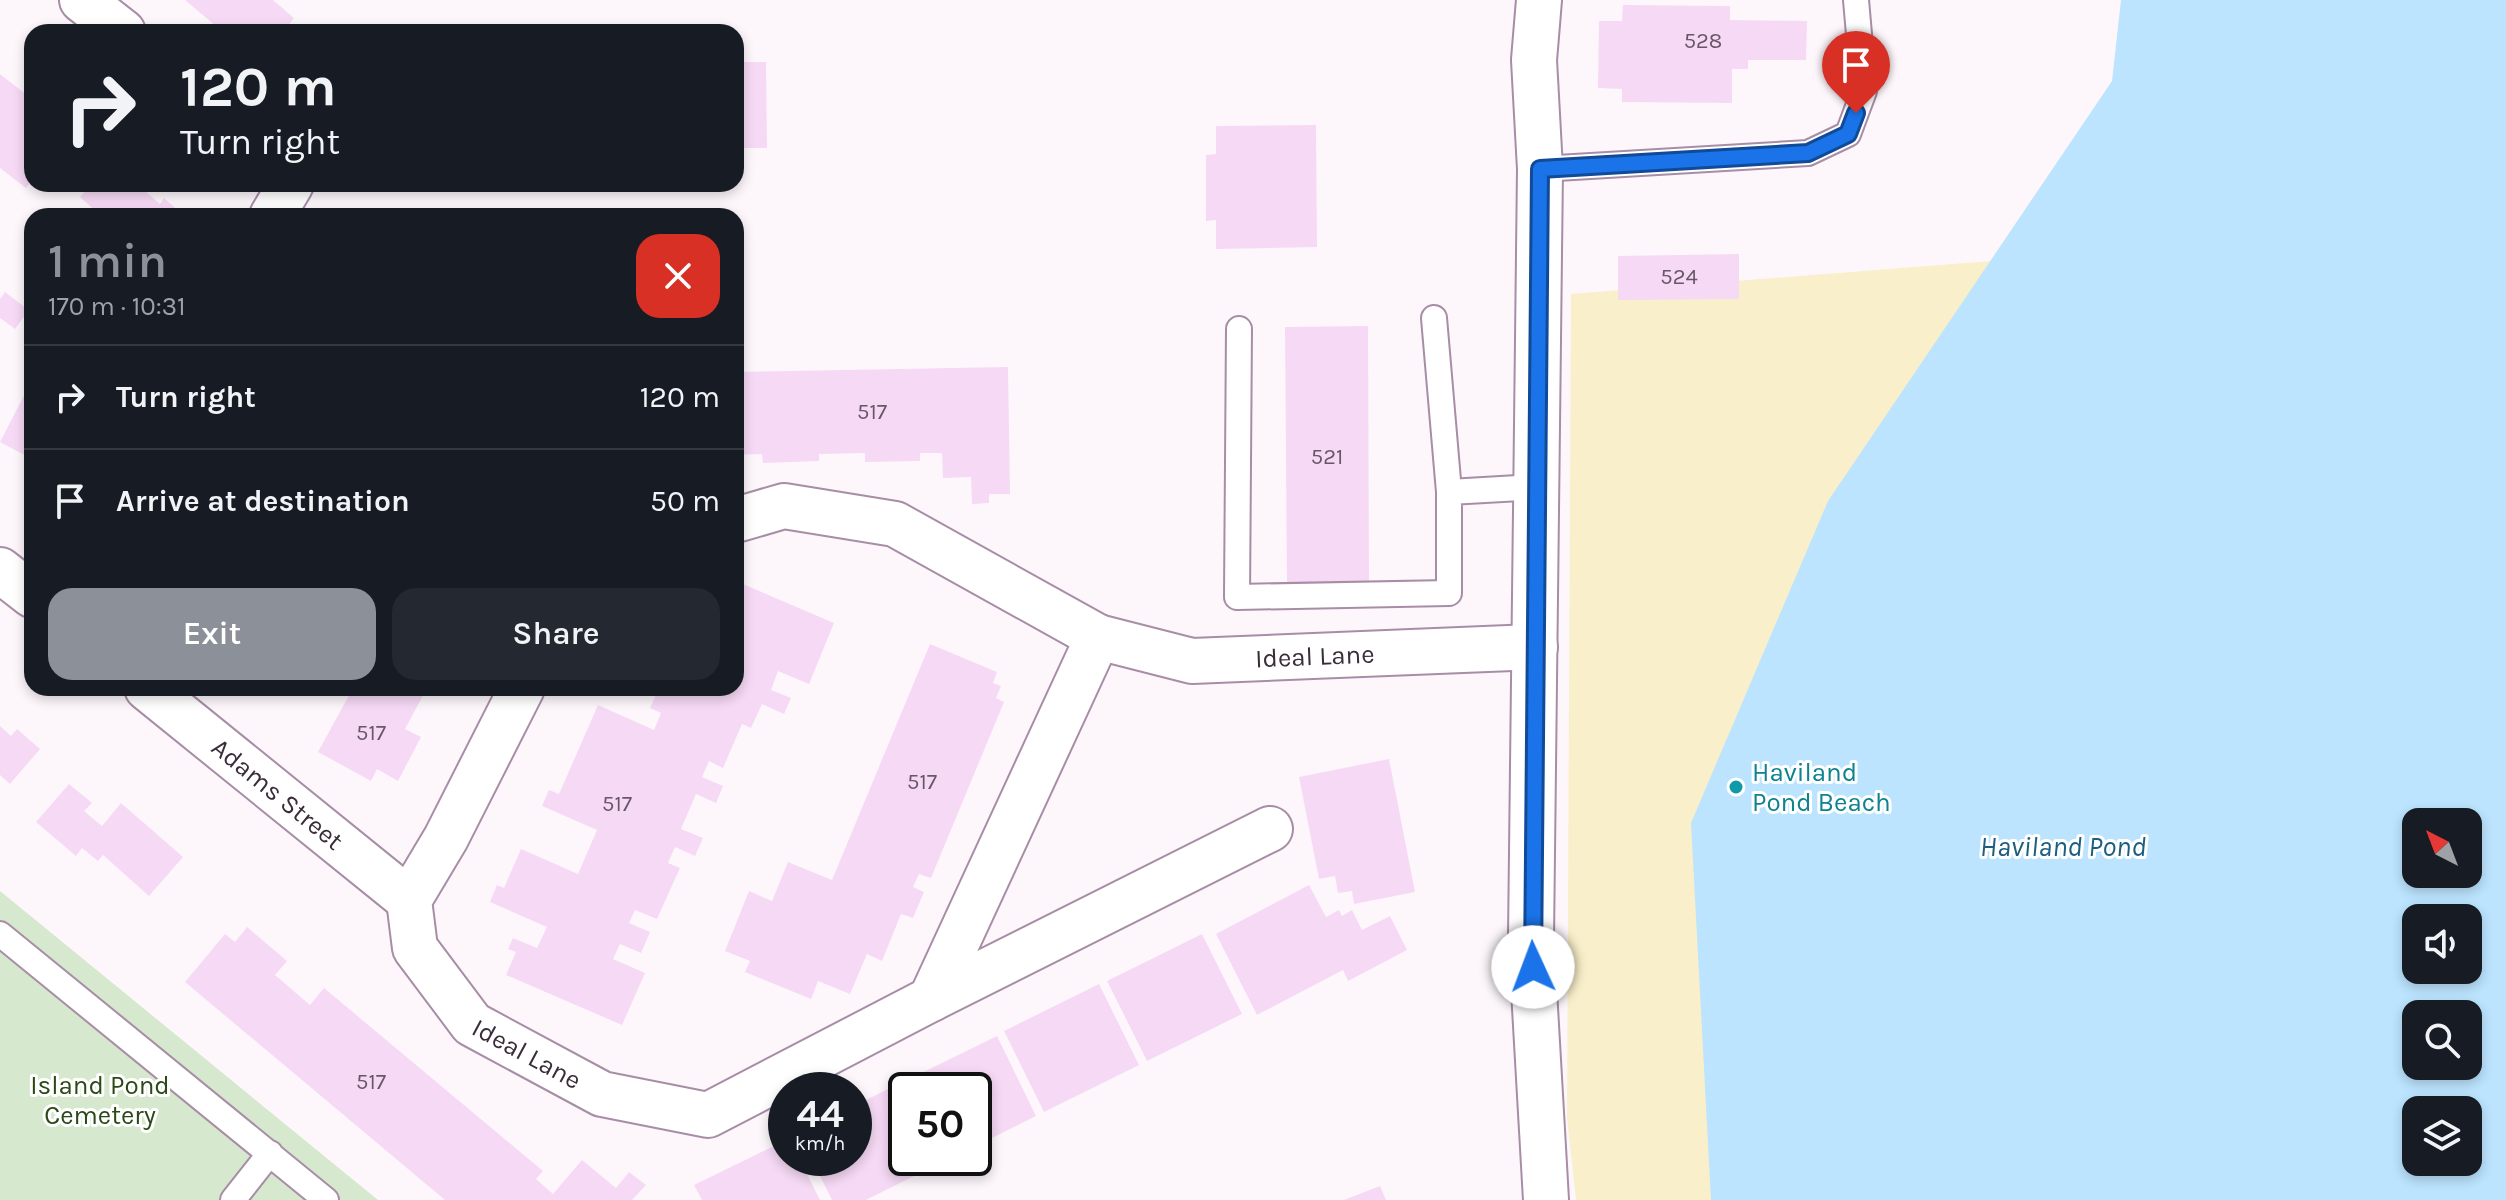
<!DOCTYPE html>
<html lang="en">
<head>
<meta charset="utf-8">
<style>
	body { margin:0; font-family:Karla,sans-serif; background:#242831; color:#f1f3f6; height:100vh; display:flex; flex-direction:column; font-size:30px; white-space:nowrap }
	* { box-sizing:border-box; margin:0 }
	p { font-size:26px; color:#9ea1a6 }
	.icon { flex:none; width:44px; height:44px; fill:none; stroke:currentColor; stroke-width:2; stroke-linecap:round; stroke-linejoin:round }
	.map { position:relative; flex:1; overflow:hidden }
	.side { position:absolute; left:24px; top:208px; width:720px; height:488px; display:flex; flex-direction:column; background:#171b24; border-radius:24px; box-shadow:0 4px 12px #0003 }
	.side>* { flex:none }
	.banner { position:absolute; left:24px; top:24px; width:720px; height:168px; border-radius:24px; box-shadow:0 4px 12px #0003; background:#171b24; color:#f1f3f6; overflow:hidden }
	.needle { width:52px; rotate:318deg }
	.controls { position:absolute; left:2402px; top:808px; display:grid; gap:16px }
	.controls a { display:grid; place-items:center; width:80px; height:80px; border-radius:16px; background:#171b24; box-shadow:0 4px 12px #0003; font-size:40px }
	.speed { position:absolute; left:768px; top:1072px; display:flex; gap:16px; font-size:40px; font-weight:700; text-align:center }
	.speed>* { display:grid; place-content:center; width:104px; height:104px; border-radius:50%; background:#171b24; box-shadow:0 4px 12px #0003; line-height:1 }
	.speed small { font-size:20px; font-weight:400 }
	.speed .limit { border:4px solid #111; border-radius:12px; background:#fff; color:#111 }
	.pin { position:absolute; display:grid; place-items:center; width:68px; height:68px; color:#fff; margin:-82px -34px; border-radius:50% 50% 50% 0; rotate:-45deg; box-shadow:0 0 8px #0007 }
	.pin .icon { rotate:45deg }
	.me { position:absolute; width:88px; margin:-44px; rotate:358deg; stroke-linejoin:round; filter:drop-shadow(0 0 6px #0008) }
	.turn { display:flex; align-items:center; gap:28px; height:168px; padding:0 24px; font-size:36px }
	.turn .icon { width:104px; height:104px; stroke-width:2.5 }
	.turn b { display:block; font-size:56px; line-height:68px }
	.round { display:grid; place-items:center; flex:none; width:84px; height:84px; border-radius:24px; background:#242831 }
	.overview { display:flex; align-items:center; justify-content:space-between; height:136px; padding:0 24px }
	h1 { font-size:48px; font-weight:600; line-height:60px; color:#8c9099 }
	.button { display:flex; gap:16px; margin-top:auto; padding:16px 24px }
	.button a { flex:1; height:92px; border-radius:24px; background:#8c9099; color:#fff; font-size:32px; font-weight:600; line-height:92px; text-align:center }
	.button a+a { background:#242831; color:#f1f3f6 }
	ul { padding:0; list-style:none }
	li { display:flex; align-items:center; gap:24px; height:104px; padding:0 24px; border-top:2px solid #363941 }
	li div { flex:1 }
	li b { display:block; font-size:30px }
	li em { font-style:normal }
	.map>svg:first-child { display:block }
</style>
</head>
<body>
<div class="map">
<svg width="2506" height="1200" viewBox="0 0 2506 1200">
	<rect width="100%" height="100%" fill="#fdf7fc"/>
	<path fill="#d6e8cd" d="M 0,891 L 378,1200 L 0,1200 Z"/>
	<path fill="#f9efca" d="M 2017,259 L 1953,1200 L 1576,1200 L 1567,1117 L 1571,294 Z"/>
	<path fill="#bce4fe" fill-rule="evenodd" d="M 2121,0 L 2506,0 L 2506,1200 L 1711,1200 L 1691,823 L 1828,501 L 2112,81 ZM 2416,822 L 2468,822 L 2468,874 L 2416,874 ZM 2416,918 L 2468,918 L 2468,970 L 2416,970 ZM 2416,1014 L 2468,1014 L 2468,1066 L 2416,1066 ZM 2468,1110 L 2468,1162 L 2416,1162 L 2416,1110 Z"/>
	<path fill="#f6d9f5" d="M 185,0 L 273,0 L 294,18 L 283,32 L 223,32 Z
		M 1623,5 L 1730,6 L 1730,20 L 1807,21 L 1806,60 L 1748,60 L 1748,69 L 1732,69 L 1732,103 L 1622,102 L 1622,89 L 1598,88 L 1599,21 L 1622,21 Z
		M 736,62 L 766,62 L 767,148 L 736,148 Z
		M 0,74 L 32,99 L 32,118 L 27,124 L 32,128 L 32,180 L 26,188 L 0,168 Z
		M 1316,125 L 1317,247 L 1216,249 L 1216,220 L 1206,221 L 1206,155 L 1216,154 L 1216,126 Z
		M 92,184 L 137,184 L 160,204 L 164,198 L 181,213 L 178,216 L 101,216 L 80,197 Z
		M 1739,254 L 1739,299 L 1618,300 L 1618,256 Z
		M 5,292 L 29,310 L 15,329 L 0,318 L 0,299 Z
		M 1368,326 L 1369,586 L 1287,587 L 1285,327 Z
		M 1008,367 L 1010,494 L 989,494 L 989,503 L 972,504 L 971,477 L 943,478 L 942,453 L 920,453 L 920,461 L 865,462 L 865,453 L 819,454 L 819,461 L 763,463 L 762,454 L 736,455 L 736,372 Z
		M 32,380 L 32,459 L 0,442 Z
		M 736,581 L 834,623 L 809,684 L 778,671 L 771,690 L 791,698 L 784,714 L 762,704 L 751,728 L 742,724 L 723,768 L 709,761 L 702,777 L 723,786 L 716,803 L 696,794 L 681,829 L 703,838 L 695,856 L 675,847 L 668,863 L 680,868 L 657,919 L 635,910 L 629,923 L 650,932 L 641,953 L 620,944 L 613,959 L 645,973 L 622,1025 L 506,975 L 516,952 L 508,949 L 513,938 L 537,948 L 547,927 L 490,902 L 497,885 L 504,888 L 521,849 L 578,874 L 597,830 L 542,806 L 549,790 L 559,794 L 598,705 L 654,730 L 661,713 L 650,708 L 659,688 L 736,688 Z
		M 930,644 L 997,672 L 993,683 L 1001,686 L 996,698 L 1004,702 L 931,878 L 919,874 L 913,887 L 924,892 L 913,918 L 901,914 L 882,961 L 867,954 L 850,994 L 818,981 L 811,999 L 745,972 L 750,961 L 725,951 L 749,891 L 772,901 L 788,862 L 832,880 Z
		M 353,688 L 427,688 L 405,729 L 421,737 L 398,781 L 377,769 L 371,781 L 318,752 Z
		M 432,688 L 450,688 L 446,696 Z
		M 0,726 L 11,736 L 17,729 L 40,749 L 10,784 L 0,775 Z
		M 1389,759 L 1415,892 L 1354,904 L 1352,891 L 1338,893 L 1335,876 L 1319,879 L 1299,777 Z
		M 69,784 L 92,803 L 84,811 L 102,826 L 121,803 L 183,857 L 149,896 L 103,855 L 98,861 L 82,848 L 76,856 L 36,822 Z
		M 1309,885 L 1326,917 L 1339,910 L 1342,916 L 1352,910 L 1362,930 L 1390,916 L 1407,950 L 1348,981 L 1343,970 L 1257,1015 L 1216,934 Z
		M 247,927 L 287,961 L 275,975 L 310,1005 L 324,988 L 543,1171 L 536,1179 L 553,1194 L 582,1160 L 616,1188 L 629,1172 L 646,1185 L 632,1200 L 445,1200 L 185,982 L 225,934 L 235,942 Z
		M 1202,934 L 1242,1014 L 1147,1061 L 1107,981 Z
		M 1099,984 L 1139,1065 L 1044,1112 L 1004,1031 Z
		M 997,1036 L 1036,1116 L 974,1147 L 974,1090 L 905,1090 L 901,1083 Z
		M 894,1086 L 906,1110 L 906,1158 L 930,1158 L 934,1166 L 866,1200 L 832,1200 L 811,1158 L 854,1158 L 854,1106 Z
		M 786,1140 L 786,1158 L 799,1158 L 820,1200 L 702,1200 L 694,1185 Z
		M 1380,1186 L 1386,1200 L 1344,1200 Z"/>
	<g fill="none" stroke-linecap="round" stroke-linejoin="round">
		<g stroke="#a88da6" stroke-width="28">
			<path id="lane" d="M 1540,169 L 1808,153 L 1848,134 L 1864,91 L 1856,0
				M 1434,318 L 1449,492
				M 1239,329 L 1237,597 L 1449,593 L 1449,492 L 1537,487
				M 0,934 L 326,1200
				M 233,1200 L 270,1153"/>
		</g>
		<g stroke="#a88da6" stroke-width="48">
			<g id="street">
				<path d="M 82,0 L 123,32"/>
				<path d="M 272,216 L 291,184"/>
				<path d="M 0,570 L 32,595"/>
				<path id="s1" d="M 1098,637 L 1192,661 L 1535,647"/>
				<path id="s2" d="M 147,688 L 409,900"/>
				<path id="s3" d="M 522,688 L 446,838 L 409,900 L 415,948 L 472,1024 L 602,1094 L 708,1115 L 931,999 L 1098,637 L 895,524 L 784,506 L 736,520"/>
				<path d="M 931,999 L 1270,829"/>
			</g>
		</g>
		<g stroke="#a88da6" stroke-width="48">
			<path id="secondary" d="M 1539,0 L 1534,60 L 1540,169 L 1531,938 L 1546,1200"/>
		</g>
		<use href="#lane" stroke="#fff" stroke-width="24"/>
		<use href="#street" stroke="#fff" stroke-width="44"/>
		<use href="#secondary" stroke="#fff" stroke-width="44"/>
	</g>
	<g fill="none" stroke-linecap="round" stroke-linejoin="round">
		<g stroke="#114b97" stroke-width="20">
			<path id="route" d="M 1533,967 L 1540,169 L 1808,153 L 1848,134 L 1856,113"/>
		</g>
		<use href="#route" stroke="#1a73e8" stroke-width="14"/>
	</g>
	<circle fill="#0f9aa8" stroke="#fff" stroke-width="3" cx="1736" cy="787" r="8"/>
	<g text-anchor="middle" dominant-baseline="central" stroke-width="6" stroke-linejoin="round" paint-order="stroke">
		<g font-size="22" fill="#685867">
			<text x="1703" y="41">528</text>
			<text x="1679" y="277">524</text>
			<text x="872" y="412">517</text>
			<text x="1327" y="457">521</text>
			<text x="371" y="733">517</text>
			<text x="922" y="782">517</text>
			<text x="617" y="804">517</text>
			<text x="371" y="1082">517</text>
		</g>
		<g font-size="26" fill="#382d38" stroke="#fff">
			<text stroke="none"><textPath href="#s1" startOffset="220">Ideal Lane</textPath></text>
			<text stroke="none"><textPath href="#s2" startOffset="168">Adams Street</textPath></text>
			<text stroke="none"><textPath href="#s3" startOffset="446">Ideal Lane</textPath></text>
		</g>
		<g font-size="26" fill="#0d838f" stroke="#fff" text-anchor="start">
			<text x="1752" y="772">Haviland<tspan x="1752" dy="30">Pond Beach</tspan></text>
		</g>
		<g font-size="26" fill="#2b4917" stroke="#fff">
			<text x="100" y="1085">Island Pond<tspan x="100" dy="30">Cemetery</tspan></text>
		</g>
		<g font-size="28" font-style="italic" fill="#1c5e80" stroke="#fff">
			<text x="2063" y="846">Haviland Pond</text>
		</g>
	</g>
</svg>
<div class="controls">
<a><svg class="needle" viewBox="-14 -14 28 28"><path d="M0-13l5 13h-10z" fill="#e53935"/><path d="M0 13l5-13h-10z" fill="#9ea1a6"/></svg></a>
<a><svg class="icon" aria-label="sound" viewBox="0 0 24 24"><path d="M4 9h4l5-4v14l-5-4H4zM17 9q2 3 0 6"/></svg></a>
<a><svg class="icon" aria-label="search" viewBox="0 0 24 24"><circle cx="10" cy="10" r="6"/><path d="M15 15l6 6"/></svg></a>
<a><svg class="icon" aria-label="layers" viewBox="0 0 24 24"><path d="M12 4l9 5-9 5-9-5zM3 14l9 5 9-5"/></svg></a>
</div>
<div class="speed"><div>44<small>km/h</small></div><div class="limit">50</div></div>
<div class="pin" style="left:1856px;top:113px;background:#d93025"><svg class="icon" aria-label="arrive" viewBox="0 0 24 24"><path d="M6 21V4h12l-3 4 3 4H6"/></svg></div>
<svg class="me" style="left:1533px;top:967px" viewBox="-20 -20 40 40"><circle r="19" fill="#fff"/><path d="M0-13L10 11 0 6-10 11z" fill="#1a73e8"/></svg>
<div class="banner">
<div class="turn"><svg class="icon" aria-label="right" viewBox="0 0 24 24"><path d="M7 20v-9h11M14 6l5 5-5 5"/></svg><div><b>120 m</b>Turn right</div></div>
</div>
<section class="side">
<div class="overview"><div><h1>1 min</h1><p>170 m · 10:31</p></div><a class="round" style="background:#d93025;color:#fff"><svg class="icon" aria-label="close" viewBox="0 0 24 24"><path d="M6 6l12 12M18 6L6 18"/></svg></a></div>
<ul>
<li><svg class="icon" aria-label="right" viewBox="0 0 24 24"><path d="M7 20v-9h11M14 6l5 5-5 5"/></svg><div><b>Turn right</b></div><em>120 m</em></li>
<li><svg class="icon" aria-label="arrive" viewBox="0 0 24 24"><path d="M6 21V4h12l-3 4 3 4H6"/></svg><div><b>Arrive at destination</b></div><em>50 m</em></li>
</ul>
<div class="button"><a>Exit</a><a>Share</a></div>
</section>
</div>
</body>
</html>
